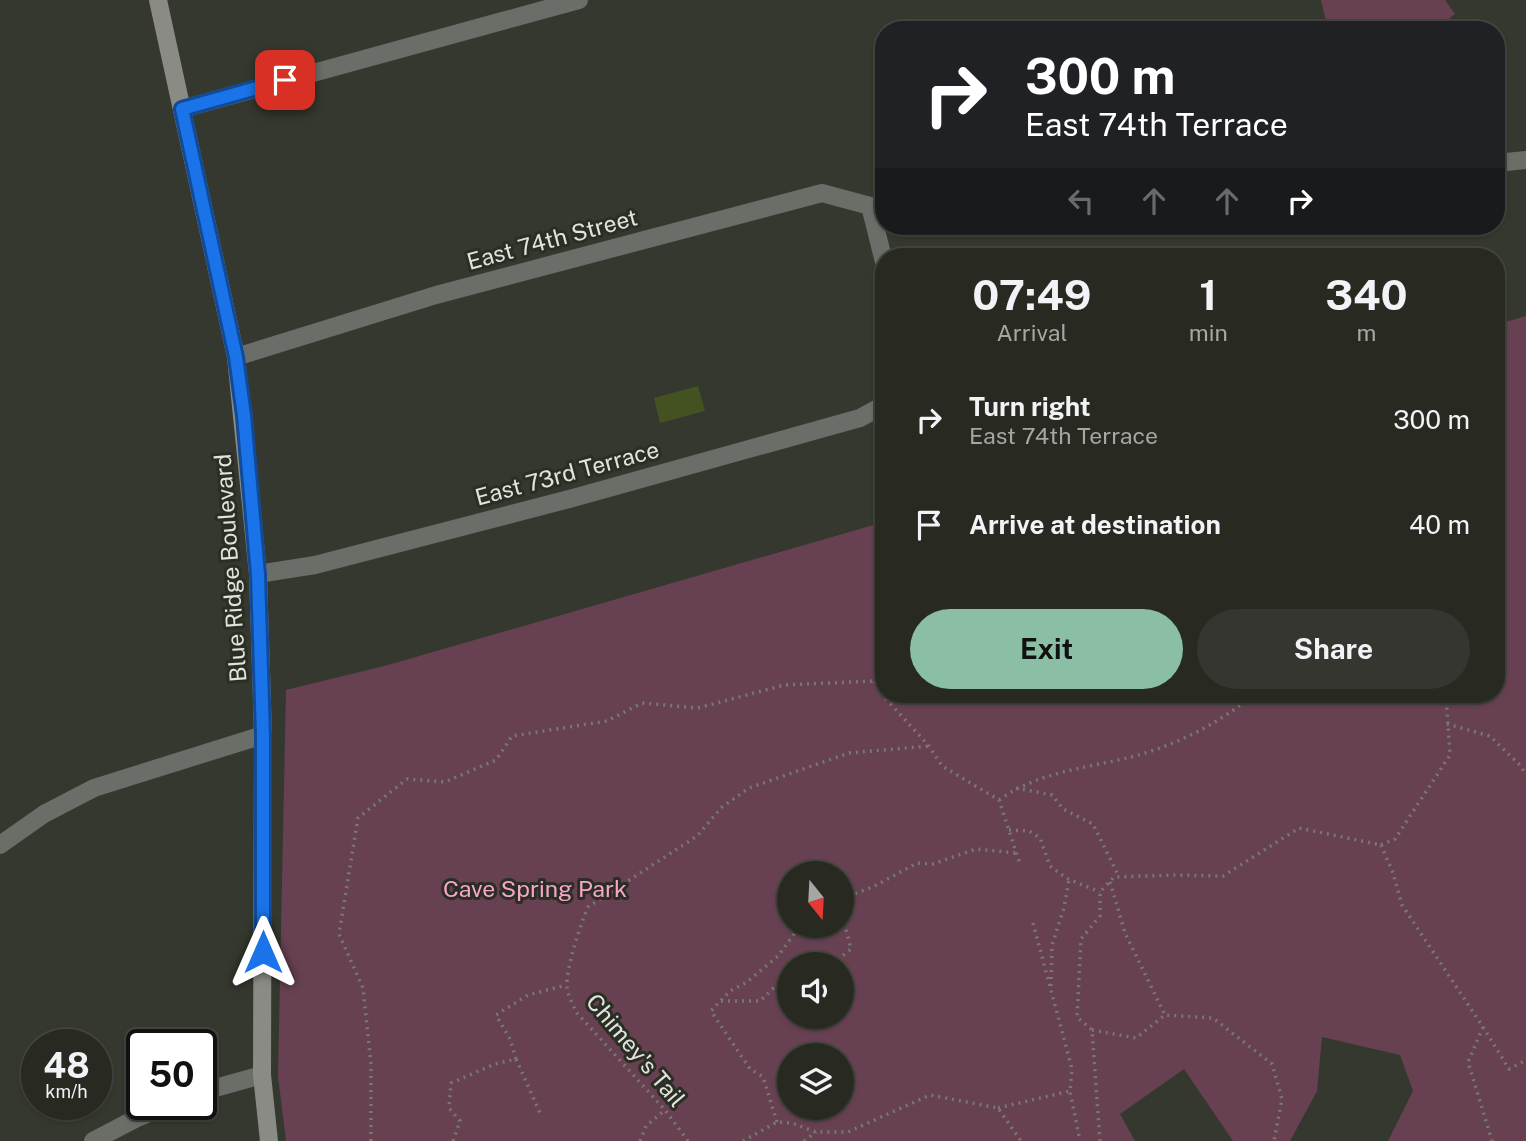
<!DOCTYPE html>
<html lang="en">
<head>
<meta charset="utf-8">
<style>
	body { margin:0; font-family:"Public Sans",sans-serif; background:#34362f; color:#f1f3f6; height:100vh; display:flex; flex-direction:column; font-size:26px; white-space:nowrap }
	* { box-sizing:border-box; margin:0 }
	p { font-size:23px; color:#a5a7a5 }
	.icon { flex:none; width:38px; height:38px; fill:none; stroke:currentColor; stroke-width:2; stroke-linecap:round; stroke-linejoin:round }
	.map { position:relative; flex:1; overflow:hidden }
	.details { position:absolute; left:875px; top:248px; width:630px; height:455px; display:flex; flex-direction:column; background:#282a22; border-radius:28px; box-shadow:0 2px 5px #0004,0 0 0 2px #444640 }
	.details>* { flex:none }
	.guide { position:absolute; left:875px; top:21px; width:630px; height:214px; border-radius:28px; box-shadow:0 2px 5px #0004,0 0 0 2px #444640; background:#202124; color:#fff; overflow:hidden }
	.needle { width:46px; rotate:162deg }
	.buttons { position:absolute; left:777px; top:861px; display:grid; gap:14px }
	.buttons a { display:grid; place-items:center; width:77px; height:77px; border-radius:50%; background:#282a22; box-shadow:0 2px 5px #0004,0 0 0 2px #444640; font-size:35px }
	.speed { position:absolute; left:21px; top:1029px; display:flex; gap:14px; font-size:35px; font-weight:700; text-align:center }
	.speed>* { display:grid; place-content:center; width:91px; height:91px; border-radius:50%; background:#282a22; box-shadow:0 2px 5px #0004,0 0 0 2px #444640; line-height:1 }
	.speed small { font-size:18px; font-weight:400 }
	.speed .limit { border:4px solid #111; border-radius:10px; background:#fff; color:#111 }
	.pin { position:absolute; display:grid; place-items:center; width:60px; height:60px; color:#fff; margin:-30px; border-radius:14px; box-shadow:0 4px 10px #0006 }
	.me { position:absolute; width:77px; margin:-38px; rotate:0deg; stroke-linejoin:round; filter:drop-shadow(0 0 5px #0008) }
	.turn { display:flex; align-items:center; gap:24px; height:147px; padding:0 35px; font-size:32px }
	.turn .icon { width:91px; height:91px; stroke-width:2.5 }
	.turn b { display:block; font-size:49px; line-height:60px }
	.lanes { display:flex; align-items:center; height:66px; padding:0 35px; background:#0003; justify-content:center; gap:35px; direction:ltr }
	.lanes .off { opacity:.35 }
	.eta { display:flex; justify-content:space-evenly; align-items:center; height:119px; text-align:center }
	.eta b { font-size:42px; font-weight:700; line-height:49px }
	.primary-button { display:flex; gap:14px; margin-top:auto; padding:14px 35px }
	.primary-button a { flex:1; height:80px; border-radius:42px; background:#8abfa5; color:#111; font-size:28px; font-weight:700; line-height:80px; text-align:center }
	.primary-button a+a { background:#34362f; color:#f1f3f6 }
	ul { padding:0; list-style:none }
	li { display:flex; align-items:center; gap:21px; height:105px; padding:0 35px }
	li div { flex:1 }
	li b { display:block; font-size:26px }
	li em { font-style:normal }
	.map>svg:first-child { display:block }
</style>
</head>
<body>
<div class="map">
<svg width="1526" height="1141" viewBox="0 0 1526 1141">
	<rect width="100%" height="100%" fill="#35382e"/>
	<path fill="#674152" fill-rule="evenodd" d="M 1321,0 L 1445,0 L 1455,14 L 1435,30 L 1328,30 Z
		M 1526,316 L 1526,1141 L 1388,1141 L 1413,1091 L 1400,1055 L 1322,1037 L 1317,1091 L 1290,1141 L 1233,1141 L 1184,1069 L 1120,1114 L 1135,1141 L 286,1141 L 278,1076 L 286,690 L 388,665 L 884,522 L 884,695 L 1496,695 L 1496,325 ZM 789,873 L 842,873 L 842,926 L 789,926 ZM 789,964 L 842,964 L 842,1017 L 789,1017 ZM 789,1055 L 842,1055 L 842,1108 L 789,1108 Z"/>
	<path fill="#435220" d="M 698,386 L 705,411 L 660,423 L 654,398 Z"/>
	<g fill="none" stroke-linecap="round" stroke-linejoin="round">
		<path stroke="#777971" stroke-width="3.5" stroke-dasharray="2 5" stroke-linecap="butt" d="M 874,681 L 886,699 L 929,746 L 942,766 L 999,800 L 1020,864
			M 1211,695 L 1214,695
			M 1447,724 L 1490,736 L 1521,766 L 1526,775
			M 1016,788 L 1052,795 L 1063,809 L 1093,824 L 1119,877
			M 999,800 C 1039,771 1089,768 1135,756 C 1178,744 1220,723 1253,695
			M 1009,830 L 1029,831 L 1040,838 L 1050,866 L 1066,878 L 1100,892
			M 1381,845 L 1393,873 L 1402,905 L 1483,1027 L 1509,1069 L 1526,1060
			M 1381,845 L 1395,839 L 1450,755 L 1446,695
			M 1110,882 L 1125,933 L 1165,1015
			M 842,898 L 873,887 L 917,863 L 933,864 L 976,849 L 1016,853
			M 1033,923 L 1072,1069 L 1070,1091 L 1080,1141
			M 832,964 L 851,949 L 842,914
			M 1051,986 L 1052,945 L 1064,908 L 1069,879
			M 721,1001 L 760,1001 L 786,976 L 789,976
			M 1483,1027 L 1468,1062 L 1492,1141
			M 1092,1030 L 1136,1038 L 1165,1015 L 1213,1018 L 1272,1064 L 1282,1099 L 1274,1141
			M 516,1059 L 510,1039 L 496,1015 L 528,995 L 566,985
			M 998,1108 L 1070,1091
			M 777,1122 L 763,1077 L 750,1069 L 711,1011 L 730,991 L 747,982 L 778,956 L 800,926
			M 371,1141 L 371,1064 L 363,988 L 339,934 L 358,818 L 407,779 L 445,782 L 496,760 L 512,736 L 607,721 L 642,703 L 698,708 L 784,685 L 874,681 L 884,675
			M 453,1141 L 460,1121 L 449,1108 L 451,1083 L 495,1064 L 516,1059 L 540,1113
			M 640,1141 L 646,1126 L 665,1110
			M 688,1141 L 665,1110 L 577,1013 C 573,1005 568,996 567,987 C 565,971 581,923 588,907 L 697,836 L 722,807 L 749,788 L 849,753 L 929,746
			M 743,1141 L 777,1122 L 792,1123 L 816,1132 L 848,1132 L 930,1095 L 998,1108 L 1021,1141
			M 804,1141 L 816,1132
			M 1100,1141 L 1092,1030 L 1077,1017 L 1081,939 L 1100,916 L 1100,892 L 1114,877 L 1173,875 L 1223,876 L 1299,828 L 1381,845"/>
		<path stroke="#6b6d68" stroke-width="18" d="M 182,109 L 579,0
			M 1496,163 L 1526,160
			M 870,206 L 884,262
			M 236,357 L 436,295 L 822,193 L 870,206 L 884,207
			M 258,574 L 315,565 L 573,498 L 860,418 L 884,405
			M 0,845 L 44,814 L 94,788 L 263,735
			M 201,1092 L 262,1075
			M 93,1141 L 135,1119 L 171,1104"/>
		<path stroke="#898b84" stroke-width="18" d="M 158,0 L 236,357 L 258,574 L 263,735 L 262,1075 L 269,1141"/>
	</g>
	<g fill="none" stroke-linecap="round" stroke-linejoin="round">
		<g stroke="#114b97" stroke-width="18">
			<path id="route" d="M 263,952 L 263,735 L 258,574 L 244,416 L 236,357 L 182,109 L 285,80"/>
		</g>
		<use href="#route" stroke="#1a73e8" stroke-width="12"/>
	</g>
	<g text-anchor="middle" dominant-baseline="central" stroke-width="6" stroke-linejoin="round" paint-order="stroke">
		<g font-size="23" fill="#e1e3dd" stroke="#2a2e24">
			<text transform="translate(552 239) rotate(-15)">East 74th Street</text>
			<text transform="translate(567 473) rotate(-15)">East 73rd Terrace</text>
			<text transform="translate(230 568) rotate(-94)">Blue Ridge Boulevard</text>
			<text transform="translate(636 1050) rotate(50)">Chimey's Tail</text>
		</g>
		<g font-size="23" fill="#f7a6c9" stroke="#2a2e24">
			<text x="535" y="888">Cave Spring Park</text>
		</g>
	</g>
</svg>
<div class="buttons">
<a><svg class="needle" viewBox="-14 -14 28 28"><path d="M0-13l5 13h-10z" fill="#e53935"/><path d="M0 13l5-13h-10z" fill="#a5a7a5"/></svg></a>
<a><svg class="icon" aria-label="sound" viewBox="0 0 24 24"><path d="M4 9h4l5-4v14l-5-4H4zM17 9q2 3 0 6"/></svg></a>
<a><svg class="icon" aria-label="layers" viewBox="0 0 24 24"><path d="M12 4l9 5-9 5-9-5zM3 14l9 5 9-5"/></svg></a>
</div>
<div class="speed"><div>48<small>km/h</small></div><div class="limit">50</div></div>
<div class="pin" style="left:285px;top:80px;background:#d93025"><svg class="icon" aria-label="arrive" viewBox="0 0 24 24"><path d="M6 21V4h12l-3 4 3 4H6"/></svg></div>
<svg class="me" style="left:263px;top:952px" viewBox="-20 -20 40 40"><path d="M0-17L14 15 0 8-14 15z" fill="#1a73e8" stroke="#fff" stroke-width="4"/></svg>
<div class="guide">
<div class="turn"><svg class="icon" aria-label="right" viewBox="0 0 24 24"><path d="M7 20v-9h11M14 6l5 5-5 5"/></svg><div><b>300 m</b>East 74th Terrace</div></div>
<div class="lanes"><svg class="icon off" aria-label="left" viewBox="0 0 24 24"><path d="M17 20v-9H6M10 6l-5 5 5 5"/></svg><svg class="icon off" aria-label="ahead" viewBox="0 0 24 24"><path d="M12 20V5M6 11l6-6 6 6"/></svg><svg class="icon off" aria-label="ahead" viewBox="0 0 24 24"><path d="M12 20V5M6 11l6-6 6 6"/></svg><svg class="icon" aria-label="right" viewBox="0 0 24 24"><path d="M7 20v-9h11M14 6l5 5-5 5"/></svg></div>
</div>
<section class="details">
<div class="eta">
<div><b>07:49</b><p>Arrival</p></div>
<div><b>1</b><p>min</p></div>
<div><b>340</b><p>m</p></div>
</div>
<ul>
<li><svg class="icon" aria-label="right" viewBox="0 0 24 24"><path d="M7 20v-9h11M14 6l5 5-5 5"/></svg><div><b>Turn right</b><p>East 74th Terrace</p></div><em>300 m</em></li>
<li><svg class="icon" aria-label="arrive" viewBox="0 0 24 24"><path d="M6 21V4h12l-3 4 3 4H6"/></svg><div><b>Arrive at destination</b></div><em>40 m</em></li>
</ul>
<div class="primary-button"><a>Exit</a><a>Share</a></div>
</section>
</div>
</body>
</html>
